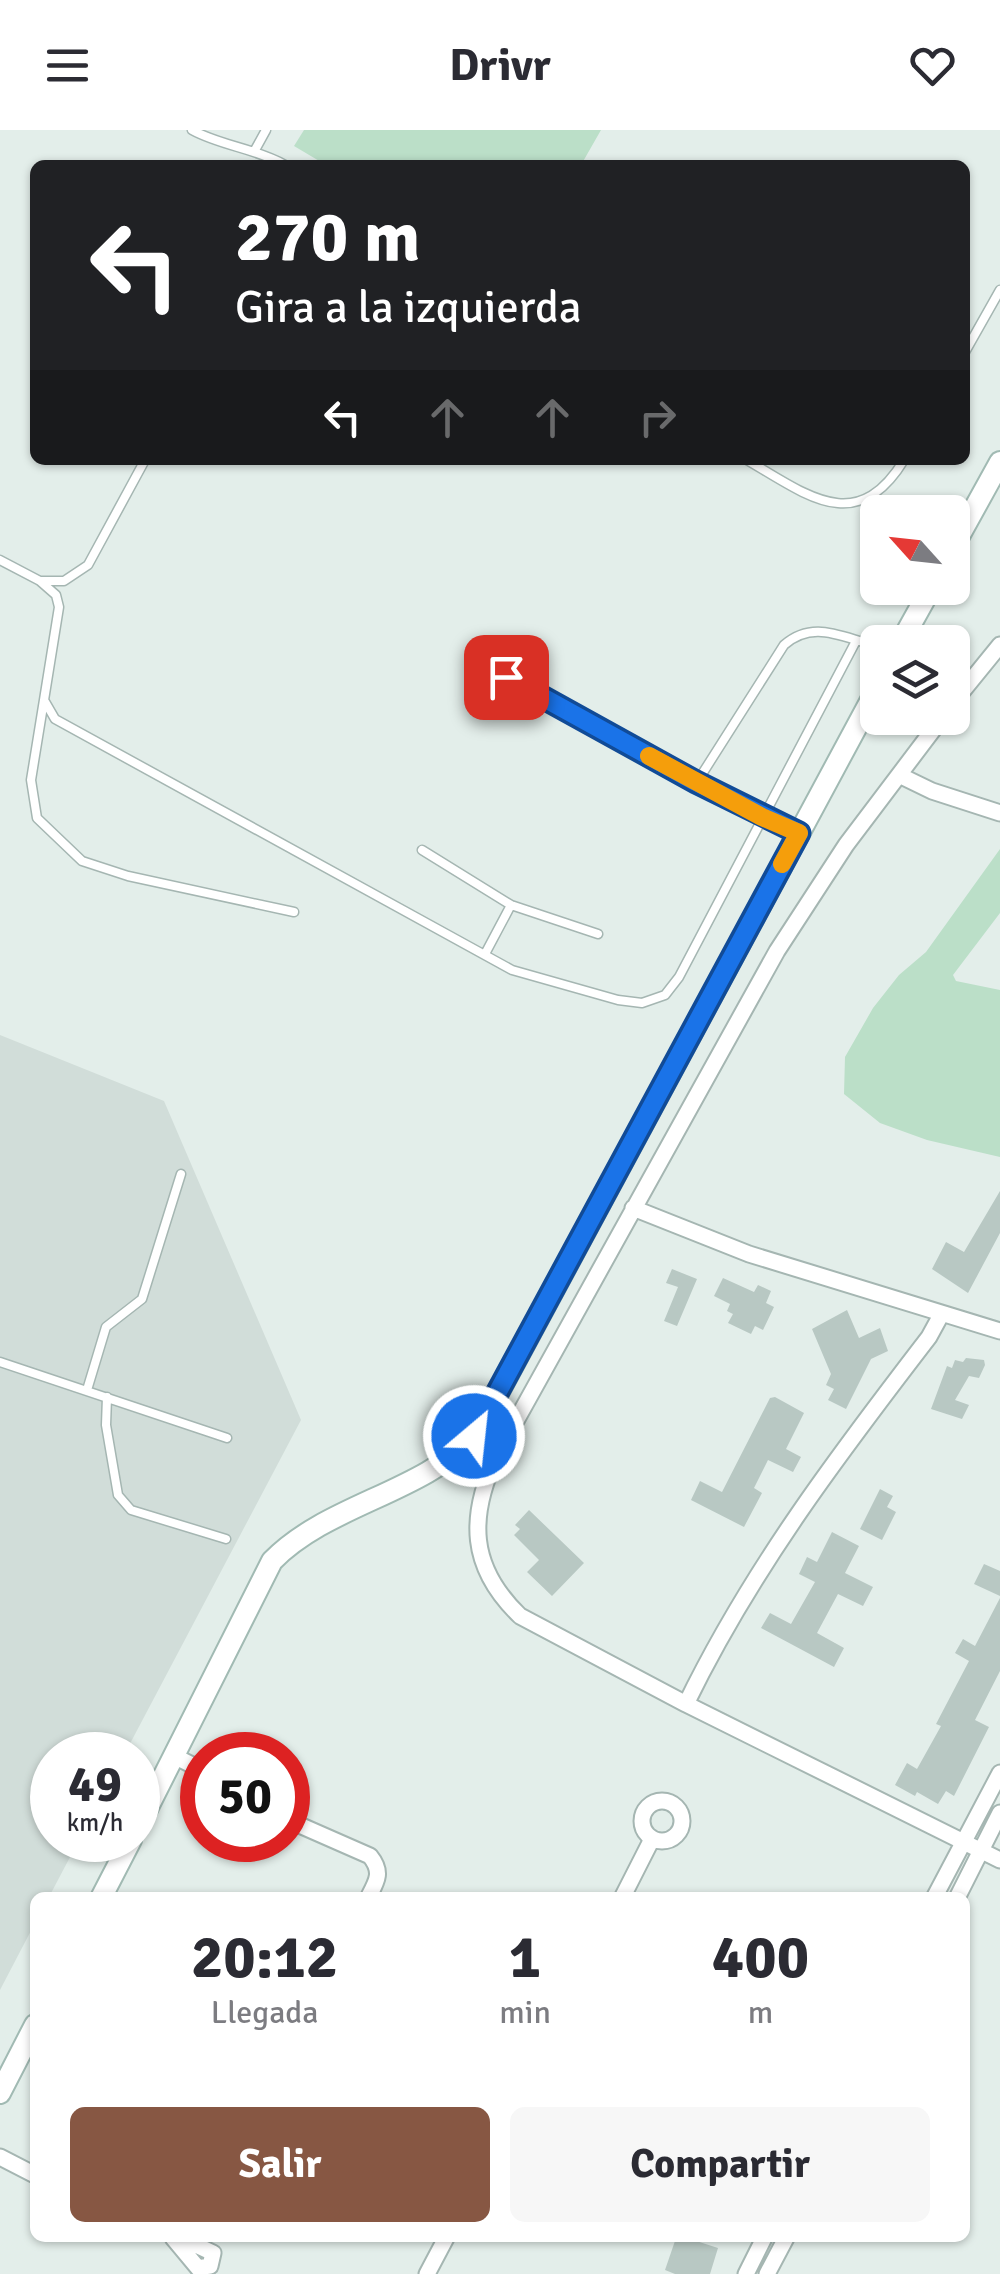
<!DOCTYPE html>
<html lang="es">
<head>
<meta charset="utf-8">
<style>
	body { margin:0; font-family:Signika,sans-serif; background:#f7f7f7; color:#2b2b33; height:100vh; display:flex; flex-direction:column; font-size:38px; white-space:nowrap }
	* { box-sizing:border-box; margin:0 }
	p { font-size:32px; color:#7c7c81 }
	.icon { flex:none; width:55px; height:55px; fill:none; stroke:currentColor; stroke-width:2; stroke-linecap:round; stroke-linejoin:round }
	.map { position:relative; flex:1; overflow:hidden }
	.drawer { position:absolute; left:30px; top:1762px; width:940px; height:350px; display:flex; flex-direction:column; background:#fff; border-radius:15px; box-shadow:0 2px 8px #0004 }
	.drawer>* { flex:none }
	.banner { position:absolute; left:30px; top:30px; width:940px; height:305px; border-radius:15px; box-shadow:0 2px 8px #0004; background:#202124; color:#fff; overflow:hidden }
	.needle { width:65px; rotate:297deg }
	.controls { position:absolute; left:860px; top:365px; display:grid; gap:20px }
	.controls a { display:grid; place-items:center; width:110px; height:110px; border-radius:15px; background:#fff; box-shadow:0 2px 8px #0004; font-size:50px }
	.speed { position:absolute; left:30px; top:1602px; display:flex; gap:20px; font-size:50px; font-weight:700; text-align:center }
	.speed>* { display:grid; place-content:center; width:130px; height:130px; border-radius:50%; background:#fff; box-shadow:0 2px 8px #0004; line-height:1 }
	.speed small { font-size:25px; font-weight:400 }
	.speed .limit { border:15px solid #d22; background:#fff; color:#111 }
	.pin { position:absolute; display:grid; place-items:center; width:85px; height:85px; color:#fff; margin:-42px; border-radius:20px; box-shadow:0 5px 15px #0006 }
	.me { position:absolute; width:110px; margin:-55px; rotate:28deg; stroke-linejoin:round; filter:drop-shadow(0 0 8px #0008) }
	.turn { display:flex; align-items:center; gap:35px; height:210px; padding:0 40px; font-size:45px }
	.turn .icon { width:130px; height:130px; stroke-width:2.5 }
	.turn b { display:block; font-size:70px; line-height:85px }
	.lanes { display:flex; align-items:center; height:95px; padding:0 40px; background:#0003; justify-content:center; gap:50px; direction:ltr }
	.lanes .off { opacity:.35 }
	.eta { display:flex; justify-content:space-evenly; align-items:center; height:170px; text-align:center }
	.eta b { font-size:60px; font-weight:700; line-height:70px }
	.primary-button { display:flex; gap:20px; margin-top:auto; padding:20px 40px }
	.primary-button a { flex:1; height:115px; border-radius:15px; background:#875743; color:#fff; font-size:40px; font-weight:700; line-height:115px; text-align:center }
	.primary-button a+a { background:#f7f7f7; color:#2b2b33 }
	header { display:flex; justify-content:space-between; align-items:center; height:130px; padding:0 40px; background:#fff; font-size:45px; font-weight:700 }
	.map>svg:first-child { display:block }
</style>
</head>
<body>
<header><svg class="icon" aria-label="menu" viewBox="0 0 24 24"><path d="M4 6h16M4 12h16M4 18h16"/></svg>Drivr<svg class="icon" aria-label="heart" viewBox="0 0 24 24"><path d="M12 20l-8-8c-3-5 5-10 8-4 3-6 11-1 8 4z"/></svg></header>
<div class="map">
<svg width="1000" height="2144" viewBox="0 0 1000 2144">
	<rect width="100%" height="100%" fill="#e3eeea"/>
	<path fill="#d1ddd9" d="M 0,905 L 164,971 L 301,1290 L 124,1625 L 52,1625 L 52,1710 L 79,1710 L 49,1767 L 35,1768 L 35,1793 L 0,1860 Z"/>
	<path fill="#bbdfc8" d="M 304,0 L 601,0 L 581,35 L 326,35 L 294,16 Z
		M 1000,719 L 1000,783 L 953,845 L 956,851 L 1000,860 L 1000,1027 L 927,1010 L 880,993 L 844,964 L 845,927 L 873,878 L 899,845 L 926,822 Z"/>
	<path fill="#b8c8c3" d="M 1000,1061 L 1000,1103 L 968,1163 L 932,1139 L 946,1112 L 964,1122 Z
		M 672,1139 L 697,1149 L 677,1196 L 664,1191 L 678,1157 L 666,1153 Z
		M 723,1148 L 754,1162 L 758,1155 L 771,1161 L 766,1173 L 774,1177 L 763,1200 L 755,1196 L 751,1204 L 728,1193 L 733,1184 L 727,1181 L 730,1174 L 714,1166 Z
		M 847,1180 L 859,1208 L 880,1198 L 888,1221 L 871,1229 L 846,1279 L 828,1270 L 834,1259 L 826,1255 L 831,1244 L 812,1199 Z
		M 966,1228 L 984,1230 L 985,1235 L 979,1248 L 969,1246 L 955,1270 L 969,1275 L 962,1289 L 931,1279 L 947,1236 L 952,1238 L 955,1230 L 963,1232 Z
		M 775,1267 L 804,1283 L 786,1319 L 801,1327 L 793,1342 L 768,1330 L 754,1358 L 762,1363 L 744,1397 L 691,1370 L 700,1351 L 722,1362 L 770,1268 Z
		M 880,1359 L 893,1366 L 887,1377 L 896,1382 L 882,1410 L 860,1399 Z
		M 529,1380 L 584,1433 L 552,1466 L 527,1442 L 539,1430 L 514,1405 L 520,1399 L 515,1395 Z
		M 832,1402 L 859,1416 L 845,1443 L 873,1457 L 863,1476 L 838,1464 L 817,1503 L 844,1518 L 834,1537 L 761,1498 L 770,1483 L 791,1494 L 815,1452 L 799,1444 L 807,1427 L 817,1432 Z
		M 984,1434 L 1000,1441 L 1000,1466 L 974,1454 Z
		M 1000,1468 L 1000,1541 L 975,1590 L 989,1597 L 954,1666 L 946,1661 L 938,1674 L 917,1662 L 915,1666 L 895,1655 L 907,1633 L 917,1639 L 941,1596 L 936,1594 L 969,1531 L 955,1523 L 963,1509 L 975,1516 Z
		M 676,2108 L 687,2108 L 718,2118 L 710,2144 L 675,2144 L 665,2140 Z"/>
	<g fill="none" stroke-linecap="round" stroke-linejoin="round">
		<g stroke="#a5b6b2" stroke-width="11">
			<path id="service" d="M 192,0 C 221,16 255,18 285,35
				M 255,20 L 266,0
				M 965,222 L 1000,160
				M 747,330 C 807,365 857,407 904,330
				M 0,430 L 40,451 L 64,451 L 88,435 L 145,330
				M 40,451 L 56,465 L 59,477 L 44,570 L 55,589 L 512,840 L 618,870 L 642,873 L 665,865 L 679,847 L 856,511
				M 475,530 L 697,652 L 797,702
				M 44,570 L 31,650 L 37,688 L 82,731 L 128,746 L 294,782
				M 697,652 L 784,515 C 814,489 842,508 878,516
				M 422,720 L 511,775 L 598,804
				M 485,824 L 511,775
				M 0,1232 L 227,1308
				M 87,1260 L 106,1197 L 142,1169 L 181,1044
				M 107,1267 L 106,1295 L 118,1365 L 131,1380 L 226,1409"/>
		</g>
		<g stroke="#a5b6b2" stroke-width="19">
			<path id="minor" d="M 952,574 L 1000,515
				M 942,588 L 846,715 L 777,821 L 497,1325 C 468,1387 469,1437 520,1486 L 686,1574 L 1000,1730
				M 899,645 L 932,661 L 1000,683
				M 633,1078 L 749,1124 L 1000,1201
				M 686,1574 C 751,1440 839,1324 929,1207 L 941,1185
				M 174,1626 L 202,1640
				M642 1691a20 20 0 1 1 40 0a20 20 0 1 1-40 0Z
				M 288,1690 L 370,1726 C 383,1742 377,1751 368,1768
				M 622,1768 L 652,1709
				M 934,1768 L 1000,1643
				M 957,1768 L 1000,1683
				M 0,2027 L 35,2045
				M 173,2108 L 198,2138 L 210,2136 L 213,2123 L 181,2108
				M 427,2144 L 446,2108
				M 746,2144 L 764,2108
				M 767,2144 L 786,2108"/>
		</g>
		<g stroke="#a1bab3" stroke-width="24">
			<path id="secondary" d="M 952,419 L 1000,332
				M 901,512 L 931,458
				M 138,1697 L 272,1431 C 328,1374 420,1364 475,1306 L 878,557
				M 101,1768 L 131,1710
				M 0,1963 L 35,1895"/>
		</g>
		<use href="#service" stroke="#fff" stroke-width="8"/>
		<use href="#minor" stroke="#fff" stroke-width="15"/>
		<use href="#secondary" stroke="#fff" stroke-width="20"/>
	</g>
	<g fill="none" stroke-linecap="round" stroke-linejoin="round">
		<g stroke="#114b97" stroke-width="25">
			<path id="route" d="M 474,1306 L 799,703 L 696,652 L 506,547"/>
		</g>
		<use href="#route" stroke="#1a73e8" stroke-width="18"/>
		<path stroke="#f59e0b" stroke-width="18" d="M 649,626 L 762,687 L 799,703 L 782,734"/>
	</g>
</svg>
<div class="controls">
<a><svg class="needle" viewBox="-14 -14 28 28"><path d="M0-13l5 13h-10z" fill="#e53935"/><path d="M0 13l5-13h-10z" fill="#7c7c81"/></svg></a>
<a><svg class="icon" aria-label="layers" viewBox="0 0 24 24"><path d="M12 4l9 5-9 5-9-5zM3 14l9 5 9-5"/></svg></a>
</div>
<div class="speed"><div>49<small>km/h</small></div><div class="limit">50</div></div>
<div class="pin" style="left:506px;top:547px;background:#d93025"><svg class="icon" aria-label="arrive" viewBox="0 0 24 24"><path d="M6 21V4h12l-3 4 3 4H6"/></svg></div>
<svg class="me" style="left:474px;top:1306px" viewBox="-20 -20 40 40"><circle r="17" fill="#1a73e8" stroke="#fff" stroke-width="3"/><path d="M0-11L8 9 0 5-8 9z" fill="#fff"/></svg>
<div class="banner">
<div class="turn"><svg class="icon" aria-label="left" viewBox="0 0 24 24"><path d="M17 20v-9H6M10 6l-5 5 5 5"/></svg><div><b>270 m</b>Gira a la izquierda</div></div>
<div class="lanes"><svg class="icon" aria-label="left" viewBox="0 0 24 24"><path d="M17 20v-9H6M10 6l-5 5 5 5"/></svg><svg class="icon off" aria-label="ahead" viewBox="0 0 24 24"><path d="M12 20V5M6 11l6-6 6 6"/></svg><svg class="icon off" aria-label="ahead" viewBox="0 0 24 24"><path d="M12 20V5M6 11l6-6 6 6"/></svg><svg class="icon off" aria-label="right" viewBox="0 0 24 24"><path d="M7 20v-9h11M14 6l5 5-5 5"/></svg></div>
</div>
<section class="drawer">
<div class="eta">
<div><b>20:12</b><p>Llegada</p></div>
<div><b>1</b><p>min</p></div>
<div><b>400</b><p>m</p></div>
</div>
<div class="primary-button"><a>Salir</a><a>Compartir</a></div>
</section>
</div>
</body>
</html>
